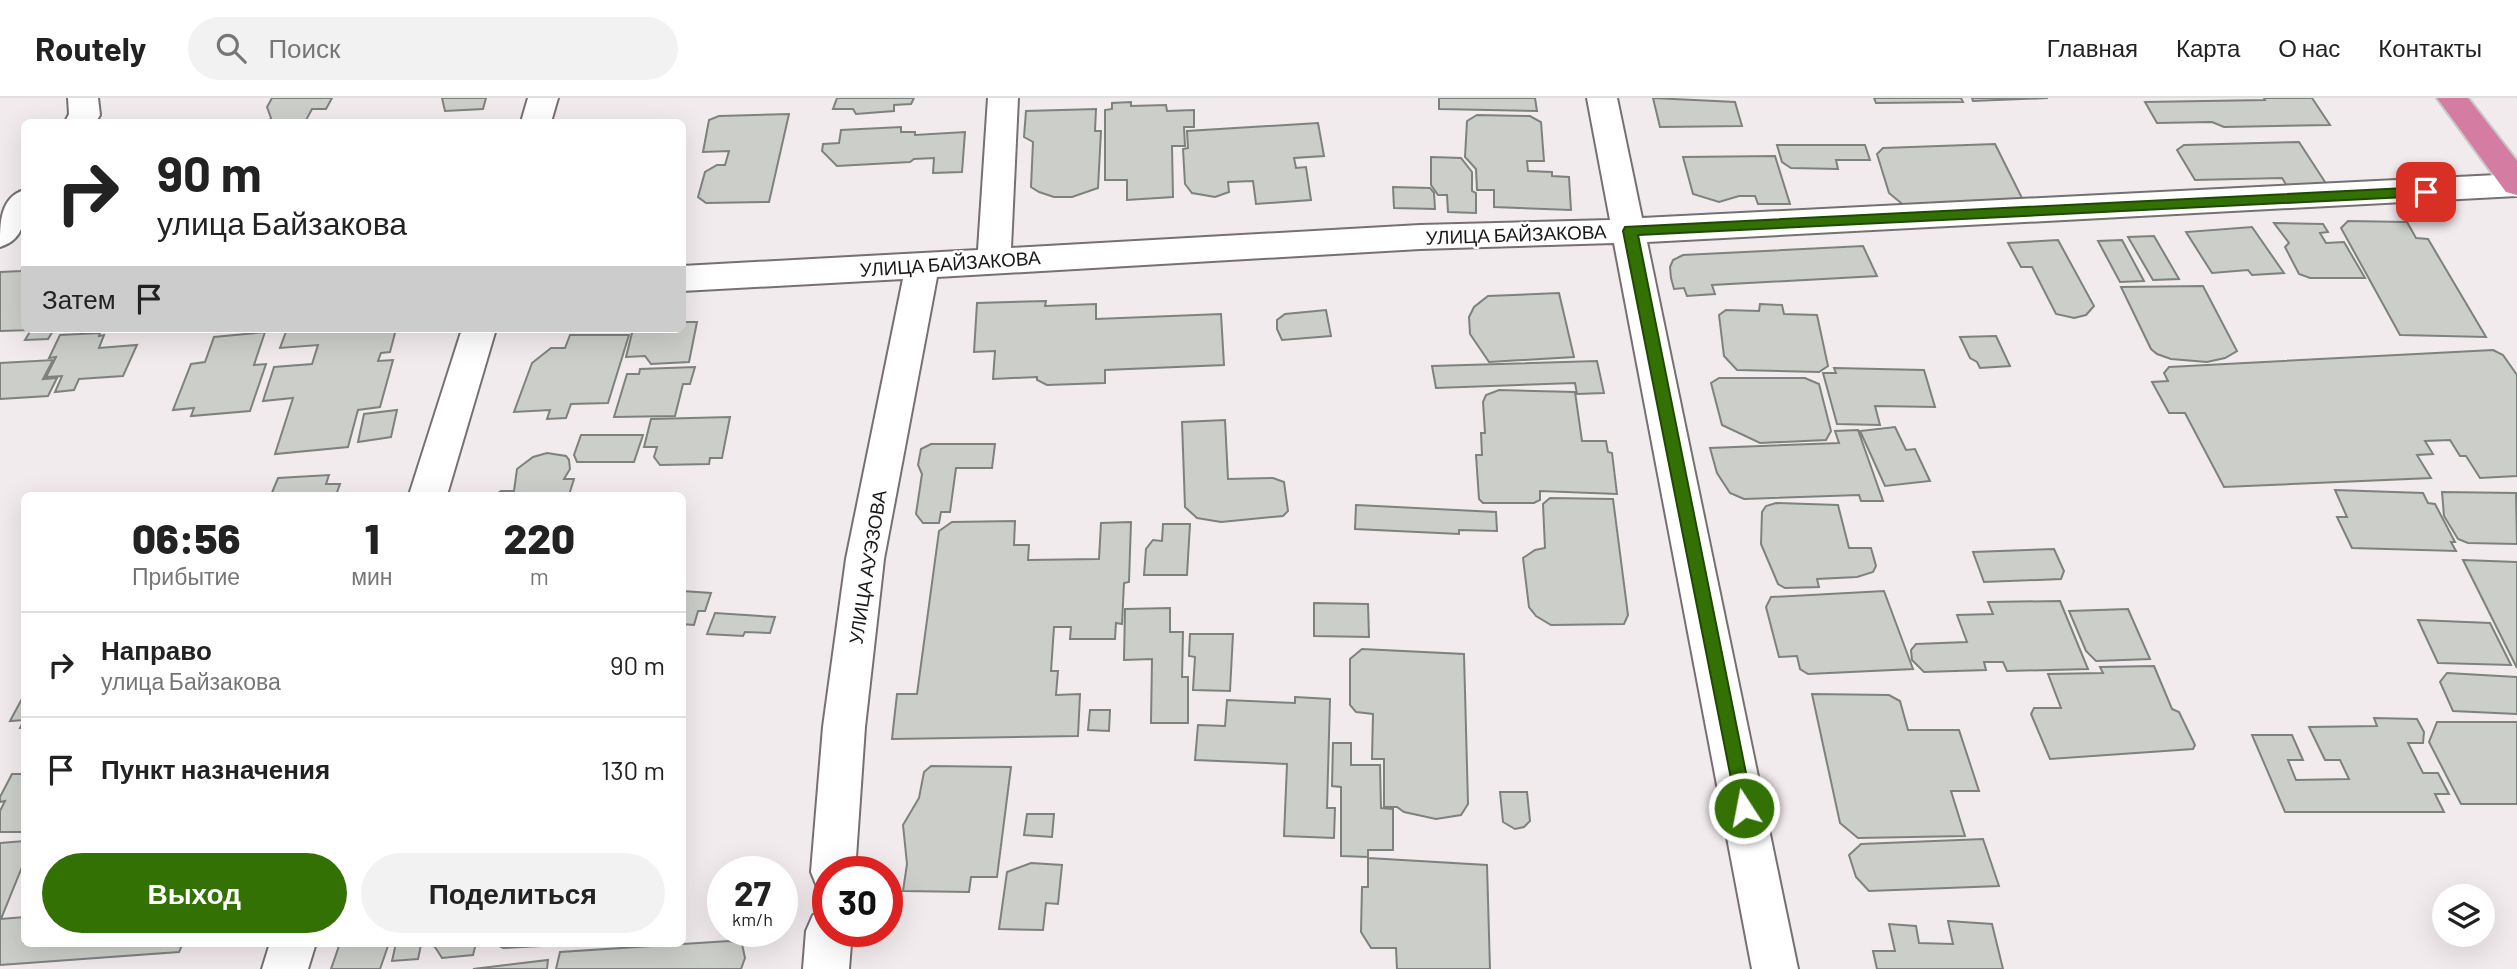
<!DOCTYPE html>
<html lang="ru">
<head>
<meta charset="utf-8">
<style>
	body { margin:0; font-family:Barlow,sans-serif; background:#f2f2f2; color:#222; height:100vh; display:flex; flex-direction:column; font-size:26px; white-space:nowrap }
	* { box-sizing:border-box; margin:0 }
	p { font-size:23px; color:#767676 }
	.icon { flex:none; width:38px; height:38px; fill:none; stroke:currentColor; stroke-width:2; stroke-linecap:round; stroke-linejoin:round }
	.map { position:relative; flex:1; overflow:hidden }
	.drawer { position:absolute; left:21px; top:394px; width:665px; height:455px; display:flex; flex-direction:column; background:#fff; border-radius:10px; box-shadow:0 7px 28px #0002 }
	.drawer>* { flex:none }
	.top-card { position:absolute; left:21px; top:21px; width:665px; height:214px; border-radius:10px; box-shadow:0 7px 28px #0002; background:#fff; color:#222; overflow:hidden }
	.controls { position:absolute; left:2432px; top:786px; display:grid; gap:14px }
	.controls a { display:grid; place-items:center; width:63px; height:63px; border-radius:50%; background:#fff; box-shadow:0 7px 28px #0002; font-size:35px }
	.speed { position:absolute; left:707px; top:758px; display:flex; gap:14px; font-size:35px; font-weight:700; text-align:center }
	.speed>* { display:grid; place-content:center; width:91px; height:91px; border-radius:50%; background:#fff; box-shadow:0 7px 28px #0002; line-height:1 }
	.speed small { font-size:18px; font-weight:400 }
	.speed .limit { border:10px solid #d22; background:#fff; color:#111 }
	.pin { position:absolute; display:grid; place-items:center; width:60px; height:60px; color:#fff; margin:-30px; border-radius:14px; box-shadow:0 4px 10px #0006 }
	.me { position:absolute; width:77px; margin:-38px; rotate:349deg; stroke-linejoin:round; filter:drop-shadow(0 0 5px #0008) }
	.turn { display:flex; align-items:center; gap:24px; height:147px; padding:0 21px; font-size:32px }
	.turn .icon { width:91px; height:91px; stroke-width:2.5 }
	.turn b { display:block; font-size:49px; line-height:60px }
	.then { display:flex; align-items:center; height:66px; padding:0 21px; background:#0003; gap:14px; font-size:26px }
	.eta { display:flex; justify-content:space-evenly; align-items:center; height:119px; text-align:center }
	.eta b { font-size:42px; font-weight:800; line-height:49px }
	.cta { display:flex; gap:14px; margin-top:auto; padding:14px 21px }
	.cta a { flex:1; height:80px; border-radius:42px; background:#337105; color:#fff; font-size:28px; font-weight:800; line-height:80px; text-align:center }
	.cta a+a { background:#f2f2f2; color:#222 }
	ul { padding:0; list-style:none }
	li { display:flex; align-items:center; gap:21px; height:105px; padding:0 21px; border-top:2px solid #e0e0e0 }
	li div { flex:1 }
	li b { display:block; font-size:26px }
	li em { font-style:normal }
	header { display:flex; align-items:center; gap:42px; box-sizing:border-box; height:98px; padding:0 35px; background:#fff; border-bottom:2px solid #e0e0e0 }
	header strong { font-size:33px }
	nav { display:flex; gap:38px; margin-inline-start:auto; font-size:24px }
	.search { width:490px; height:63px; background:#f2f2f2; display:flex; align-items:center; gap:18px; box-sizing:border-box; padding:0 24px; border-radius:38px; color:#767676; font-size:26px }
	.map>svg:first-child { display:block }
</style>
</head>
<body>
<header>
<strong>Routely</strong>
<div class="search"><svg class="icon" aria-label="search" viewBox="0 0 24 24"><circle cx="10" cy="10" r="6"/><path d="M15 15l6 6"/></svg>Поиск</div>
<nav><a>Главная</a><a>Карта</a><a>О нас</a><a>Контакты</a></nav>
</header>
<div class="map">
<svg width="2517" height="871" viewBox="0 0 2517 871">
	<rect width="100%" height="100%" fill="#f2ebee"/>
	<path fill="#cbcec9" stroke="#7e827d" stroke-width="2" d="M 272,0 L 332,0 L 326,11 L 312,11 L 305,24 L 268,24 L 271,20 L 267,9 Z
		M 442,0 L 486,0 L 483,11 L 445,13 Z
		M 837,0 L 914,0 L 911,6 L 894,7 L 894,13 L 856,16 L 853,11 L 833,11 Z
		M 1439,0 L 1535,0 L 1537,13 L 1439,11 Z
		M 1653,0 L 1735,4 L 1742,28 L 1660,29 Z
		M 1874,0 L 1961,0 L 1963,4 L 1876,5 Z
		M 1972,0 L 2048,0 L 1973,3 Z
		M 2264,0 L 2312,0 L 2330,27 L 2224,29 L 2212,24 L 2157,25 L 2145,4 L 2265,2 Z
		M 1131,4 L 1131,8 L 1166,7 L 1167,13 L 1194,12 L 1194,29 L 1184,29 L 1185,48 L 1172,48 L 1173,99 L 1127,102 L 1127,82 L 1105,82 L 1105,12 L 1112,11 L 1112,5 Z
		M 1096,11 L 1095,33 L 1101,33 L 1098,90 L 1072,99 L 1054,99 L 1039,94 L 1031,89 L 1033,44 L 1024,39 L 1026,13 Z
		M 789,16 L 769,104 L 706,105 L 698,99 L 705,74 L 717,67 L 725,67 L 729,53 L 703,54 L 709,22 L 719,18 Z
		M 1477,17 L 1530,18 L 1541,24 L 1544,63 L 1527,63 L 1528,73 L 1552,74 L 1552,78 L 1569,79 L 1571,112 L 1494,109 L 1494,92 L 1477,92 L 1476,71 L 1465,59 L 1467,23 Z
		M 1318,25 L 1324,58 L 1294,60 L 1296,70 L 1306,69 L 1311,102 L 1256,106 L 1253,83 L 1228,84 L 1229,94 L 1215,99 L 1192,95 L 1185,86 L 1183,51 L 1188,50 L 1187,33 Z
		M 901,29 L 901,34 L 915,34 L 915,37 L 965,34 L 962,74 L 933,75 L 934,60 L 914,61 L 910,64 L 837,68 L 822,53 L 823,46 L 839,45 L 841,32 Z
		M 2299,44 L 2327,87 L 2287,88 L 2282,80 L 2195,82 L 2177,52 L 2184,47 Z
		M 1995,46 L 2025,106 L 1907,110 L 1889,95 L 1877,56 L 1883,50 Z
		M 1777,47 L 1865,47 L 1870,62 L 1836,62 L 1838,71 L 1791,70 L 1782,64 Z
		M 1775,58 L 1790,106 L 1758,106 L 1755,98 L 1739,98 L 1719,104 L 1693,96 L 1683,59 Z
		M 1431,59 L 1461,60 L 1472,74 L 1472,93 L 1476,95 L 1476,115 L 1448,114 L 1447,97 L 1438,97 L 1431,87 Z
		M 1393,89 L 1430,90 L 1434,95 L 1435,111 L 1394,110 Z
		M 2348,123 L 2407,124 L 2416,140 L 2428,141 L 2486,239 L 2400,237 L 2341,130 Z
		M 2274,125 L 2323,126 L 2328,134 L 2320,135 L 2326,145 L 2344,144 L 2365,180 L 2310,180 L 2299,176 L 2285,149 L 2289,145 Z
		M 2252,129 L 2284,175 L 2252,177 L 2248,172 L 2212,175 L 2186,134 Z
		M 2154,138 L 2179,181 L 2153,182 L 2128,139 Z
		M 2058,142 L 2094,208 L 2086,217 L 2074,220 L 2056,216 L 2032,169 L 2021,169 L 2008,145 Z
		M 2122,142 L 2144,183 L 2120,184 L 2098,143 Z
		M 1863,148 L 1877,178 L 1712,187 L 1715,196 L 1687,198 L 1684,190 L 1674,191 L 1671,180 L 1670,169 L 1673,162 L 1683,157 Z
		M 24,168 L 24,231 L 92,231 L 53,233 L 48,241 L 25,242 L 31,232 L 0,233 L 0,174 L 21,173 Z
		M 2203,188 L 2237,253 L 2225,260 L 2207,264 L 2171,261 L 2157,256 L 2151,251 L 2121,189 Z
		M 1559,195 L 1574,259 L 1489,264 L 1470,236 L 1469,219 L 1474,209 L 1488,198 Z
		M 1046,203 L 1045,208 L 1096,206 L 1096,221 L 1221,216 L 1224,267 L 1105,272 L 1105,285 L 1047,287 L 1037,282 L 1037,279 L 993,281 L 995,253 L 974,254 L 977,205 Z
		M 1760,206 L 1782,207 L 1784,216 L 1817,217 L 1828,268 L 1819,274 L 1737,272 L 1724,258 L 1719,217 L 1726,212 L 1759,213 Z
		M 1326,212 L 1331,238 L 1282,242 L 1277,231 L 1277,222 L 1285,216 Z
		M 682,224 L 697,224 L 689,264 L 651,266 L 645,258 L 626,259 L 633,231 L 682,231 Z
		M 287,231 L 396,231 L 390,254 L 381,255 L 378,263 L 393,262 L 380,309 L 358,312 L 348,349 L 275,356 L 293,300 L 263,303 L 274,269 L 312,266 L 318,247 L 280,250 Z
		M 265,234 L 254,267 L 266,266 L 250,313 L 191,318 L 194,310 L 173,312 L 191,266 L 205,264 L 214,239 Z
		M 100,235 L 99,238 L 104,237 L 99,250 L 137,247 L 123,278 L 79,281 L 74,292 L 55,294 L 62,278 L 46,279 L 56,259 L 49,260 L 60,237 Z
		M 570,237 L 629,237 L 608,305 L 571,306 L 566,320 L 547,321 L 550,312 L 514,314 L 532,265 L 551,250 L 565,250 Z
		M 1996,238 L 2010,268 L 1980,270 L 1977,264 L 1970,260 L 1960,239 Z
		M 2493,252 L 2503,257 L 2517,277 L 2517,378 L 2480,380 L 2466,358 L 2460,358 L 2450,342 L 2425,343 L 2433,356 L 2417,357 L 2431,380 L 2224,389 L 2185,315 L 2169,315 L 2152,284 L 2168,283 L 2164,275 L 2169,269 Z
		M 53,262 L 43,281 L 57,280 L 48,298 L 0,301 L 0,265 Z
		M 1597,263 L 1604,295 L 1577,296 L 1575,285 L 1436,290 L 1432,268 Z
		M 695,269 L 690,286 L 683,286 L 675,318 L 614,319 L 627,276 L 639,276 L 640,271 Z
		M 1834,270 L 1924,272 L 1935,309 L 1875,308 L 1880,327 L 1837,326 L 1823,275 L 1836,275 Z
		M 1719,280 L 1805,280 L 1819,286 L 1831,333 L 1826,342 L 1760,345 L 1722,327 L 1711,285 Z
		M 1499,292 L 1575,294 L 1582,343 L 1606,343 L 1608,354 L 1612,355 L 1617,396 L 1540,393 L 1540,402 L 1534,405 L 1483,405 L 1479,401 L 1476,357 L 1482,357 L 1481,335 L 1485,335 L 1483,304 L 1486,297 Z
		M 397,312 L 391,339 L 358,344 L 364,316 Z
		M 730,319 L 722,360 L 710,360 L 709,366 L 660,367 L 654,359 L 657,349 L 644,349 L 651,321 Z
		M 1225,322 L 1228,381 L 1273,380 L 1284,384 L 1288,413 L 1283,418 L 1221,424 L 1197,420 L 1185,409 L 1182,324 Z
		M 1895,329 L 1906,352 L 1915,351 L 1930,383 L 1885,388 L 1860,333 Z
		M 1858,332 L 1883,403 L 1861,403 L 1859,397 L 1744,401 L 1730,395 L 1717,375 L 1710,350 L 1839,345 L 1835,333 Z
		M 581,337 L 643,337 L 634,364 L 577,364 L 574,357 Z
		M 931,346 L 995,346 L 992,370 L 956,370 L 950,414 L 941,414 L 939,425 L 923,425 L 916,416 L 922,376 L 918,367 L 921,351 Z
		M 547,355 L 566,358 L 569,362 L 570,371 L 564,381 L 574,381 L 569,397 L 495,397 L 501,393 L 514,393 L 517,371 L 533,359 Z
		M 329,377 L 326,386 L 340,386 L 336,397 L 271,397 L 278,380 Z
		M 2335,392 L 2423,395 L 2428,405 L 2435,406 L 2455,444 L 2451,444 L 2456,453 L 2352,450 L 2337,419 L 2347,419 Z
		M 2442,394 L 2516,395 L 2517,446 L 2468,445 L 2458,441 L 2444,418 Z
		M 1550,400 L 1613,401 L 1628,517 L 1624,526 L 1551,527 L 1536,518 L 1529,509 L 1523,460 L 1535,452 L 1545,450 L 1543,406 Z
		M 1776,405 L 1838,407 L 1849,450 L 1871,450 L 1876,468 L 1873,474 L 1857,479 L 1817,481 L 1819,489 L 1785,490 L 1778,486 L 1761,446 L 1762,414 L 1766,408 Z
		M 1356,407 L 1496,414 L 1497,433 L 1459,432 L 1459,436 L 1355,431 Z
		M 1015,423 L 1014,447 L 1029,447 L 1028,462 L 1099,461 L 1101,425 L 1131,424 L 1129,484 L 1124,485 L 1122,526 L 1116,525 L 1115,541 L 1070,541 L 1071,529 L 1054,529 L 1051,573 L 1058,573 L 1056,597 L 1080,596 L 1078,638 L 892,641 L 897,596 L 917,596 L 939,433 L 952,424 Z
		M 1163,426 L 1190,426 L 1187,477 L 1144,477 L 1146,451 L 1153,442 L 1162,443 Z
		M 2054,451 L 2064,473 L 2061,481 L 1984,484 L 1973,454 Z
		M 2463,462 L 2517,464 L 2517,570 Z
		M 682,493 L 711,495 L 705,513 L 698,513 L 694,527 L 682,526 Z
		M 1884,493 L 1913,571 L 1808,576 L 1800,571 L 1797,558 L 1779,559 L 1766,509 L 1771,499 Z
		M 2060,503 L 2088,571 L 2007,573 L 2003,564 L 1984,564 L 1986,572 L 1924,574 L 1912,562 L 1911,552 L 1916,546 L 1967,544 L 1957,517 L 1993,516 L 1988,504 Z
		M 1314,505 L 1368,506 L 1369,539 L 1314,538 Z
		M 1170,510 L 1170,534 L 1183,534 L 1182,579 L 1188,579 L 1188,625 L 1151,625 L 1152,561 L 1124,562 L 1125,511 Z
		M 2128,511 L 2150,561 L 2096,563 L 2086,553 L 2069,513 Z
		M 715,515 L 775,519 L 770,535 L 745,534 L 743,538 L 707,536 Z
		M 2418,522 L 2490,525 L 2511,567 L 2438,565 Z
		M 1190,536 L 1233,536 L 1230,593 L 1193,592 L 1195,559 L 1189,558 Z
		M 1362,551 L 1464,556 L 1468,706 L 1461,717 L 1436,721 L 1404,714 L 1397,709 L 1384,709 L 1384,661 L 1372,661 L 1373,616 L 1356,614 L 1350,607 L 1350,561 Z
		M 2154,568 L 2172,611 L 2179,614 L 2195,647 L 2193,651 L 2050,661 L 2031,616 L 2034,610 L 2061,610 L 2048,576 L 2103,575 L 2100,569 Z
		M 2447,575 L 2517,579 L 2517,616 L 2453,613 L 2440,584 Z
		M 1812,596 L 1889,597 L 1900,603 L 1908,632 L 1959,632 L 1979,693 L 1951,693 L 1965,738 L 1858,740 L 1840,725 Z
		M 24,597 L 24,630 L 20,630 L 24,622 L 10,623 Z
		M 1295,599 L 1330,601 L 1327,710 L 1335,710 L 1334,740 L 1284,738 L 1287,666 L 1195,662 L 1198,627 L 1225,628 L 1227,602 L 1295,605 Z
		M 1090,612 L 1110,612 L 1109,633 L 1088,632 Z
		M 2374,620 L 2417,621 L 2424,634 L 2423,645 L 2408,645 L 2423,675 L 2438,675 L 2449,696 L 2435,696 L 2444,714 L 2285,714 L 2252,637 L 2292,637 L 2303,662 L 2288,662 L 2296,682 L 2349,681 L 2340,662 L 2325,662 L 2309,629 L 2377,628 Z
		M 2437,624 L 2517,624 L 2517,706 L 2461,706 L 2429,644 Z
		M 1333,645 L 1351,645 L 1351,667 L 1380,667 L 1381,710 L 1393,711 L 1393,752 L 1368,752 L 1368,759 L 1341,758 L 1341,689 L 1332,688 Z
		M 931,668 L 1011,669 L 997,779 L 971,779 L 969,794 L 903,793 L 907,766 L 903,727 L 919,700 L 924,674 Z
		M 12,676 L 24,676 L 24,734 L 0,734 L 0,713 L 5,703 L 0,704 L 0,699 Z
		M 1500,694 L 1527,694 L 1530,723 L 1524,729 L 1515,731 L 1503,724 Z
		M 1027,716 L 1054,716 L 1052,739 L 1024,737 Z
		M 1983,741 L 1999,788 L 1869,793 L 1856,779 L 1849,757 L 1861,746 Z
		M 24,743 L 24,764 L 1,821 L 24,819 L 24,845 L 183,845 L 179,854 L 0,867 L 0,745 Z
		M 1368,760 L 1487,767 L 1490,871 L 1397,871 L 1396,850 L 1371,850 L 1361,834 L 1362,789 L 1368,789 Z
		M 1031,765 L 1062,767 L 1058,806 L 1046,805 L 1043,832 L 999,831 L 1007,774 Z
		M 1948,823 L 1992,826 L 2003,871 L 1877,871 L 1873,853 L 1895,853 L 1889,826 L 1916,828 L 1919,845 L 1953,846 Z
		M 729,843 L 742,846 L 745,860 L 741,871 L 556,871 L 560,854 Z
		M 340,845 L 389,845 L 380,871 L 331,871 Z
		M 396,845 L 476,845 L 473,857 L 442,860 L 435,849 L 429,846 L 421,847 L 418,861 L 392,863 Z
		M 494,845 L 601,845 L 503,850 Z
		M 548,862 L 547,871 L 473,871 Z"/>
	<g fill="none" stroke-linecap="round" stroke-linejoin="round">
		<g stroke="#767072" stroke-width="4">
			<path id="minor" d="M 68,0 L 98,0 L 100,17 L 96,24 L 65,24 L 69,16 Z
				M 528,0 L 558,0 L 551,24 L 521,24 Z
				M 988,0 L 1018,0 L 1011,150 L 1420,127 L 1610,122 L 1587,0 L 1617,0 L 1642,120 L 2517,76 L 2517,98 L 1647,144 L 1798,871 L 1752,871 L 1614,145 L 1420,151 L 937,179 L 884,461 L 865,629 L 855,774 L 828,774 L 828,794 L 817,789 L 811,774 L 823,629 L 846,461 L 903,181 L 682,193 L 682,168 L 978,152 Z
				M 24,92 C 26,115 27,141 0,149 C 0,124 0,100 24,92 Z
				M 462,231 L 496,231 L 447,397 L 409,397 Z
				M 828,811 L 828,833 L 852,833 L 849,871 L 803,871 L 806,833 L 813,817 Z
				M 270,845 L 316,845 L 308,871 L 262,871 Z"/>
		</g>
		<g stroke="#c8c8c8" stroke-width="4">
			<path id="trunk" d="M 2437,0 L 2468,0 L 2517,63 L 2517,97 L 2506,94 Z"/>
		</g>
		<use href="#minor" fill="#fff" fill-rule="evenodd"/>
		<use href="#trunk" fill="#d47ca2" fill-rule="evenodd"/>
	</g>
	<path fill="#337105" stroke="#214903" stroke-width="2" d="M 2426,89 L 2433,94 L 2426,98 L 1638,137 L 1753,710 L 1750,716 L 1744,719 L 1738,716 L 1623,133 L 1625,129 Z"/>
	<g text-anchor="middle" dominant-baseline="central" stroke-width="5" stroke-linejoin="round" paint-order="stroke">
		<g font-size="19" fill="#1a1819" stroke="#fff">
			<text transform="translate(1516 136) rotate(-2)">УЛИЦА БАЙЗАКОВА</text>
			<text transform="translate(950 165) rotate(-4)">УЛИЦА БАЙЗАКОВА</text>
			<text transform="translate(867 469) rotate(-81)">УЛИЦА АУЭЗОВА</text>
		</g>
	</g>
</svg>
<div class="controls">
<a><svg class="icon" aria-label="layers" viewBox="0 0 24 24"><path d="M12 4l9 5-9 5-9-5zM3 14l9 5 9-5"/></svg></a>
</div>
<div class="speed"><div>27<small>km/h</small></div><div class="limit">30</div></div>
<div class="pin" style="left:2426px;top:94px;background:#d93025"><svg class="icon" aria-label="arrive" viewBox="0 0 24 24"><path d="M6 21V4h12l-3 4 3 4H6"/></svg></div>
<svg class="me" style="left:1744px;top:710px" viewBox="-20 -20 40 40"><circle r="17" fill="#337105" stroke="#fff" stroke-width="3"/><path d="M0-11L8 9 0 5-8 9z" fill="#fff"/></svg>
<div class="top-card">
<div class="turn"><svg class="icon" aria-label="right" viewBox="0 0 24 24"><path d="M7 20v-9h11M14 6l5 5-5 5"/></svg><div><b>90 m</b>улица Байзакова</div></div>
<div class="then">Затем<svg class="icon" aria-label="arrive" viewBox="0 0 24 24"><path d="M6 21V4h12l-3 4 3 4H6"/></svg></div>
</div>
<section class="drawer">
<div class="eta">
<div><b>06:56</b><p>Прибытие</p></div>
<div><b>1</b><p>мин</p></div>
<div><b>220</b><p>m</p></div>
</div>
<ul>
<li><svg class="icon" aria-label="right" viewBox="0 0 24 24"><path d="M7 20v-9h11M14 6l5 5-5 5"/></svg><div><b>Направо</b><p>улица Байзакова</p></div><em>90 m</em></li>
<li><svg class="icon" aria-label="arrive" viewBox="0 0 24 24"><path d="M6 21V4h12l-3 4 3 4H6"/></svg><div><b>Пункт назначения</b></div><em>130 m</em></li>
</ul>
<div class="cta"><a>Выход</a><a>Поделиться</a></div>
</section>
</div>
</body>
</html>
